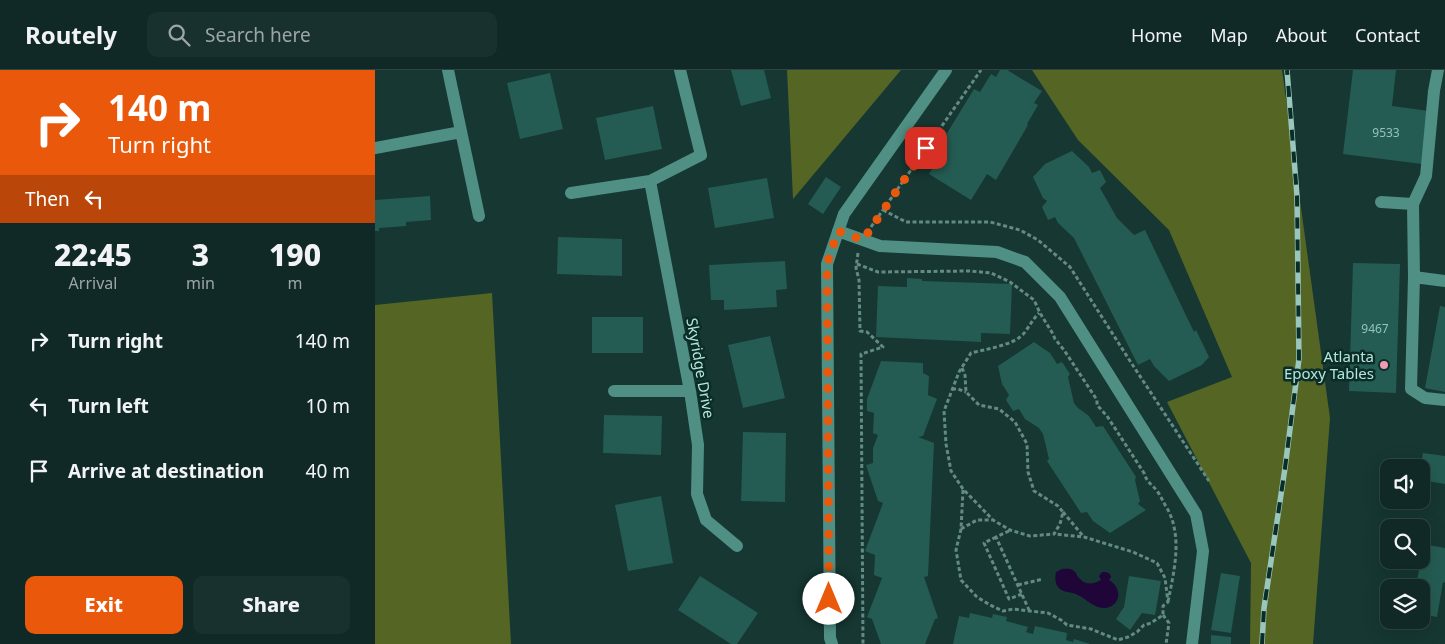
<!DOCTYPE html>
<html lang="en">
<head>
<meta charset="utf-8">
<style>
	body { margin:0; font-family:"Noto Sans",sans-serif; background:#19312e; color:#f1f3f6; height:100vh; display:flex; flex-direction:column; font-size:19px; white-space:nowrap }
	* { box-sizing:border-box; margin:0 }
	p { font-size:16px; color:#9ca6a7 }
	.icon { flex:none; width:28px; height:28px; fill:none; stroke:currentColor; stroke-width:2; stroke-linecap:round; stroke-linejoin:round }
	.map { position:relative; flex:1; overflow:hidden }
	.side { display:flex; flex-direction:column; background:#102926; width:375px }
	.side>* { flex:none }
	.top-card { background:#ea580c; color:#fff; overflow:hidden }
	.fabs { position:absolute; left:1005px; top:389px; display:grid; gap:10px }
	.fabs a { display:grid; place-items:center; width:50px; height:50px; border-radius:10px; background:#102926; box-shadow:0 5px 20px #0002,0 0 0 1px #304543; font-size:25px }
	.pin { position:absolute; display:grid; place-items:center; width:42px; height:42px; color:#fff; margin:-21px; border-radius:10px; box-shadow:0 2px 8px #0006 }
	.me { position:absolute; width:55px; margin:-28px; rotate:0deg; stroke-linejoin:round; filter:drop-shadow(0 0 4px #0008) }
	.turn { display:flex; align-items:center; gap:18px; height:105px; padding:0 25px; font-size:22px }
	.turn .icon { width:65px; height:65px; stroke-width:2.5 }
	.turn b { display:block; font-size:35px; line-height:42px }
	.then { display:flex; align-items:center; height:48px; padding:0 25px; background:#0003; gap:10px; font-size:19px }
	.eta { display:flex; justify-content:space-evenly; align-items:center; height:85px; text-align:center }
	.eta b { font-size:30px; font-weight:800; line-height:35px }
	.cta { display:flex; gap:10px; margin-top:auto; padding:10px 25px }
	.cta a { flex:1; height:58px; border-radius:10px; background:#ea580c; color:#fff; font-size:20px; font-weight:800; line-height:58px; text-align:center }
	.cta a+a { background:#19312e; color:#f1f3f6 }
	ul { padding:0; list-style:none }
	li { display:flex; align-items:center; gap:15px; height:65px; padding:0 25px }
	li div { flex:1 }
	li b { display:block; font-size:19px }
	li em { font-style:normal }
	header { display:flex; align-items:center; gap:30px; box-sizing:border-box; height:70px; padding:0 25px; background:#102926; border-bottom:1px solid #304543 }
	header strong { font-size:24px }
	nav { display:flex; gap:28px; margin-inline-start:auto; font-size:18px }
	.search { width:350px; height:45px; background:#19312e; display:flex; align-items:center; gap:12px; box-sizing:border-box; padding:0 18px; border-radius:10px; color:#9ca6a7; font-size:19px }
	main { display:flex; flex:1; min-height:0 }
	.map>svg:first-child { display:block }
</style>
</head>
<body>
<header>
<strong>Routely</strong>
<div class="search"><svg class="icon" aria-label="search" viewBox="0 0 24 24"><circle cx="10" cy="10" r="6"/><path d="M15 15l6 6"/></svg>Search here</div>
<nav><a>Home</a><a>Map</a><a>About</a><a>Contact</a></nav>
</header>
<main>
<section class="side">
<div class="top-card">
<div class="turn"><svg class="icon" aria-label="right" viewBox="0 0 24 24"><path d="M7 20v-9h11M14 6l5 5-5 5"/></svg><div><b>140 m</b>Turn right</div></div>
<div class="then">Then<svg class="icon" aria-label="left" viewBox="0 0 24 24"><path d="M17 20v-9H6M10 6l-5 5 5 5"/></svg></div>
</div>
<div class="eta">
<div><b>22:45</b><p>Arrival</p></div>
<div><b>3</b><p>min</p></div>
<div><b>190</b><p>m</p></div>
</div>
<ul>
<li><svg class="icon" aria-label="right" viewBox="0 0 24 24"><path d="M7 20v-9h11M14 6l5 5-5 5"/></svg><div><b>Turn right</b></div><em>140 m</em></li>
<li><svg class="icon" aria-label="left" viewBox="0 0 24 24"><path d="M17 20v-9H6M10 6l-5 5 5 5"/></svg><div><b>Turn left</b></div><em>10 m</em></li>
<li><svg class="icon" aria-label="arrive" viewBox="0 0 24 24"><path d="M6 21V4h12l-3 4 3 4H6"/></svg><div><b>Arrive at destination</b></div><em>40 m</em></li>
</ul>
<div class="cta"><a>Exit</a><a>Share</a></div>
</section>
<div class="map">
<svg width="1070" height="574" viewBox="0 0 1070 574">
	<rect width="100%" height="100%" fill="#163732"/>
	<path fill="#556524" d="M 412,0 L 526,0 L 418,129 Z
		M 657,0 L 907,0 L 955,348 L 938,574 L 875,574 L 876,493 L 792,332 L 857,307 L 794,160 L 703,70 Z
		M 117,223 L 136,574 L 0,574 L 0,235 Z"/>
	<path fill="#1f0538" d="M 687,499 C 691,499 696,498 699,501 C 702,503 701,505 704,508 C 710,515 718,515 726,510 L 724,506 L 727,502 L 731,502 L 735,504 L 736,507 L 734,510 C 747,517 747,536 730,538 C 718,539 709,526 698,523 C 693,522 687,522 683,517 C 680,513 680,507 681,502 Z"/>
	<path fill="#245c53" d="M 356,0 L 389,0 L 396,28 L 366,36 Z
		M 625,0 L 632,0 L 667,21 L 659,33 L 663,35 L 652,54 L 653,55 L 621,110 L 612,104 L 596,130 L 554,104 L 571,76 L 566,73 L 599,19 L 605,22 L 616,4 L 621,7 Z
		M 978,0 L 1021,0 L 1017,36 L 1054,41 L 1047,94 L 968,84 Z
		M 175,3 L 188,59 L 145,69 L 132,13 Z
		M 278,36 L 287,79 L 230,90 L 221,48 Z
		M 697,81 L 714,97 L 717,103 L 725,100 L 731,112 L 725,118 L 742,148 L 759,165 L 770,160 L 819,262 L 821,260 L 834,287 L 827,295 L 794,311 L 779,296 L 775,289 L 763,295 L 699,168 L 683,153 L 680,147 L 673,150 L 667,137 L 672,131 L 668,128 L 658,107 L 670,94 Z
		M 451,107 L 466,117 L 448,144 L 433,134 Z
		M 392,108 L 399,148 L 340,158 L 333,118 Z
		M 55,126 L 56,150 L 31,152 L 31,156 L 4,158 L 4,161 L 0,161 L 0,130 Z
		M 183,167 L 247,169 L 247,206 L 182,204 Z
		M 410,191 L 412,219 L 401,220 L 402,237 L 349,240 L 349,230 L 336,230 L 334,195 Z
		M 978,193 L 1025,194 L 1021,323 L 974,321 Z
		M 532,208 L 547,209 L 547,211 L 637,214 L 635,264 L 606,263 L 606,272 L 501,267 L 503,216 L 532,217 Z
		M 1065,236 L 1070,237 L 1070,322 L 1050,318 Z
		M 217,247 L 268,247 L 268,283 L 217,283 Z
		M 395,266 L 410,328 L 368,338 L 353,275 Z
		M 659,272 L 675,283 L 682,294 L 687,292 L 695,304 L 693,307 L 699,333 L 703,338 L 714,346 L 721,357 L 728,356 L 761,407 L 760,410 L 765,431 L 763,434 L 771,440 L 735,463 L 718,451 L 712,442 L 706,443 L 672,391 L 674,389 L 668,364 L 664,358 L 650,349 L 644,339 L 638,341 L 631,330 L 634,325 L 627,314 L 623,296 Z
		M 506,291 L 548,293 L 548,303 L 554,306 L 553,325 L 562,329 L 548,366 L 543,367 L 559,373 L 553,506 L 549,507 L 563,548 L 560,549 L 550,574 L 506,574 L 497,549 L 492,547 L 507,508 L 499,505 L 500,485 L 490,481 L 508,433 L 503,431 L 491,395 L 498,393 L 498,378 L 503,365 L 498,363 L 499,343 L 492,341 L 492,329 Z
		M 229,345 L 287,346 L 286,385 L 228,383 Z
		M 368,362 L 411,363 L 410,432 L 366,431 Z
		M 1048,383 L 1070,386 L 1070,414 L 1046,410 L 1045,398 Z
		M 286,426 L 298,493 L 253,501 L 240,435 Z
		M 1048,474 L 1070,478 L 1070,513 L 1068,512 L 1062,547 L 1046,544 L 1046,518 L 1041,518 Z
		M 846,503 L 865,506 L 856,563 L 836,560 Z
		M 325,506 L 383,543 L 362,574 L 356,574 L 303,540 Z
		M 754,506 L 786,511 L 780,545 L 767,543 L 755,560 L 741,549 L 749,537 Z
		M 595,543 L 617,548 L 618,544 L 632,547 L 631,551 L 653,557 L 651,562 L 658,564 L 660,556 L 692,563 L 691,570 L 698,572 L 699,569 L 715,574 L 578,574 L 584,546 L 594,548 Z
		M 836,565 L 856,567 L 856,574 L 836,574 Z"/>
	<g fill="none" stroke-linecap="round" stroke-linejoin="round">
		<path stroke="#638a83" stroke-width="3" stroke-dasharray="4 2.5" stroke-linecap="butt" d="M 508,140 L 531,152 L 615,152 L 645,160 L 663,170 L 695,197 L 755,291 L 834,411
			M 496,157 L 606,0
			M 483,183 L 481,198 L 484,210 L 485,261 L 492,262 L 508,277 L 486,284 L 488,574
			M 482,194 L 503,202 L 595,201 L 616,203 L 635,212 L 659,230 L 665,243 L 678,264 L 680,269 L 689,280 L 722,330 L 722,335 L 732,346 L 769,403 C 772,413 777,414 782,421 C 786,426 788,432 792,438 C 808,467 799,501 793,532
			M 587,298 L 590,305 L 591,322 L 604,335 L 624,339 L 640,352 L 652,374 L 653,402 L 659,421 L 683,436 L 688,442 L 685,454 L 679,464 L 655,466 L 635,460 L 618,450 L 588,419 L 576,401 L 571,374 L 569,341 L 584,302 L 596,283 C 611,279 641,275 650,262 C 655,255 658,249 664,243
			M 577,319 L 583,319 L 591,322
			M 588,420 L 586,459 L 581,480 L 586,510 L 602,527 L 615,535 L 628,541 L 638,539 L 673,543 L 686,550 L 692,555 L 716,559 L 743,570 L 753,567 L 762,562 L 769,555 L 776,553 L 788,545 L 788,536 L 793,532 L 790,508 L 782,493 L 758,482 L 709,467 L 679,464
			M 688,442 L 708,466
			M 586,459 L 602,450 L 617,450
			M 634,461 L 621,467 L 654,540
			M 621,467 L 609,473 L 634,529 L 647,524
			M 643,515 L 668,509
			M 788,545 L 794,553 L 791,574"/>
		<path stroke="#4f8f84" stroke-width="12" d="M 73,0 L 104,146
			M 0,78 L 86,62
			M 275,111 L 315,321 L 323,375 L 322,424 L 331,450 L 362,476
			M 196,123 L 275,111 L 326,85 L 305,0
			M 1006,132 L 1038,134 L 1051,106 L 1059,21 L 1063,0
			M 1038,134 L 1039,207 L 1070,211
			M 463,161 L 505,176 L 622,182 L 650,192 L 685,227 L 821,444 L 828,481 L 817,574
			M 1039,207 L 1036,319 L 1050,328 L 1070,330
			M 239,321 L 315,321
			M 457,574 L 455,568 L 452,194 L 469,144 L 571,0"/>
		<g stroke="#99c6bd" stroke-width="5.5">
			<path id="rail" d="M 887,574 L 889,538 L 910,398 L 924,289 L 922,126 L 912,0"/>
		</g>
		<use href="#rail" stroke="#0a2d28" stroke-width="4" stroke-dasharray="11" stroke-linecap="butt"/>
	</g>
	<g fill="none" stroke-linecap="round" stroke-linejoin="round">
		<path stroke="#ea580c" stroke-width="9" stroke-dasharray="0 16.2" d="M 454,529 L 452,194 L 463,161 L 488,170 L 551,78"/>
	</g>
	<circle fill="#f19ab3" stroke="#0a2d28" stroke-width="2" cx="1009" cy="295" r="5"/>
	<g text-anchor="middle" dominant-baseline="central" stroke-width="5" stroke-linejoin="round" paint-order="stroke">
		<g font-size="12" fill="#92c3ba">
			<text x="1011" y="62">9533</text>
			<text x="1000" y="258">9467</text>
		</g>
		<g font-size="15" fill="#b6e5dc" stroke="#0a2d28" text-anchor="end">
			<text x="999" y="286">Atlanta<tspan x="999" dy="17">Epoxy Tables</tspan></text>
		</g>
		<g font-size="15" fill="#b6e5dc" stroke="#0a2d28">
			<text transform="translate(326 298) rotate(80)">Skyridge Drive</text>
		</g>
	</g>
</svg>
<div class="fabs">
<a><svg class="icon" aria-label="sound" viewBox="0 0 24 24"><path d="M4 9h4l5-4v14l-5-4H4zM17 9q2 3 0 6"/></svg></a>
<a><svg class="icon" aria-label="search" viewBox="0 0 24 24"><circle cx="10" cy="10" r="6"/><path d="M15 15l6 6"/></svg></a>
<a><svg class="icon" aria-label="layers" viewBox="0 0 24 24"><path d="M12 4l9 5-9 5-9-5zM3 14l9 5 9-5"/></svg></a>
</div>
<div class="pin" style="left:551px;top:78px;background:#d93025"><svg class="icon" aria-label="arrive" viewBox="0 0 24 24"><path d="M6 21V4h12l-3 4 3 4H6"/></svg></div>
<svg class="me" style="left:454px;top:529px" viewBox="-20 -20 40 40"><circle r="19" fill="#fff"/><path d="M0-13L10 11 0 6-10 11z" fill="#ea580c"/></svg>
</div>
</main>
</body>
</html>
